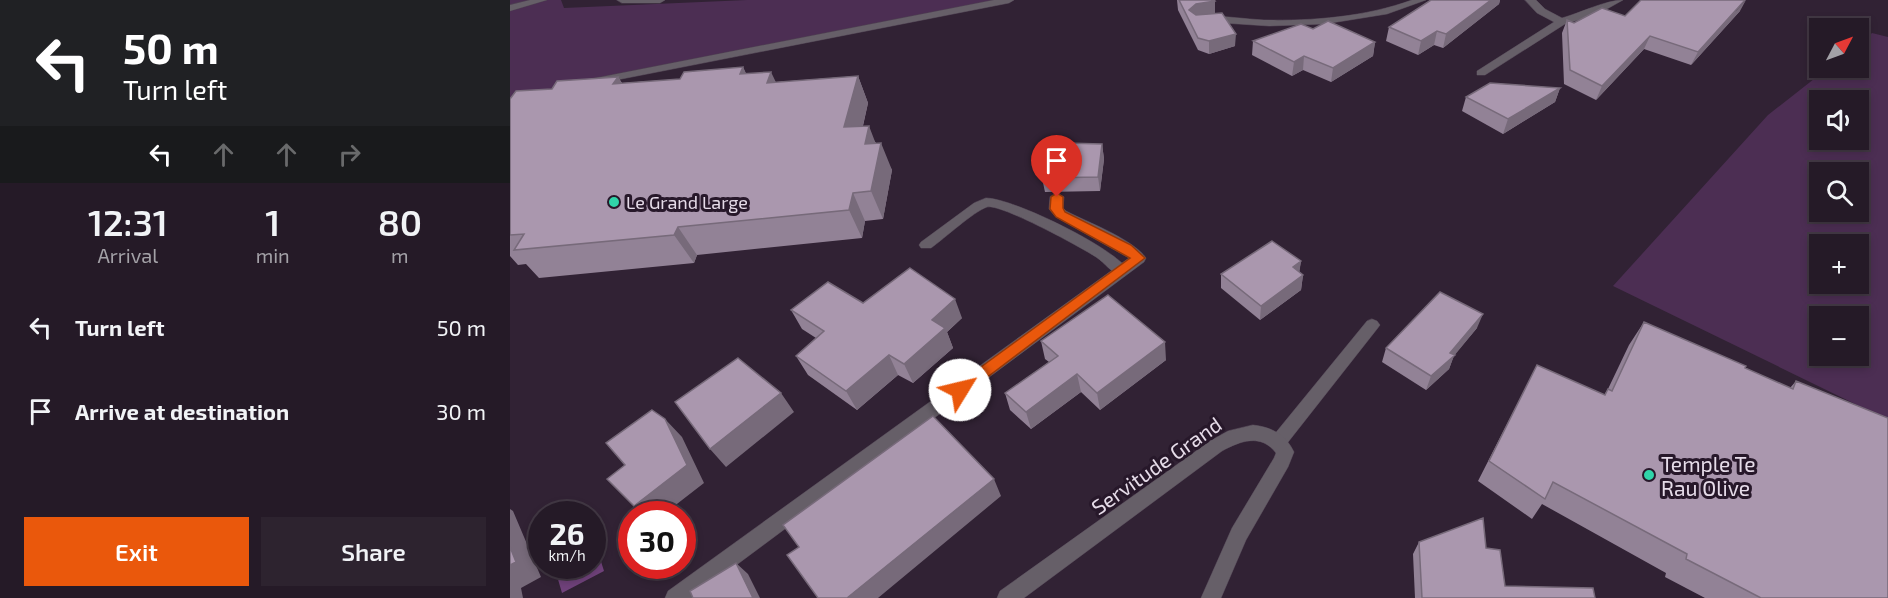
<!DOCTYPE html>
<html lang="en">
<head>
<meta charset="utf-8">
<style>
	body { margin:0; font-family:"Exo 2",sans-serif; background:#2d232f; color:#f1f3f6; height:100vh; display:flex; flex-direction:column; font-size:22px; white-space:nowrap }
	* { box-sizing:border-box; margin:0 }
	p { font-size:20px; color:#a3a1a7 }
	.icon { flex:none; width:33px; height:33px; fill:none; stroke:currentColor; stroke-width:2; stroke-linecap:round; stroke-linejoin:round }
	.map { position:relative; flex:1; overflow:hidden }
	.details { display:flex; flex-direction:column; background:#251a27; width:510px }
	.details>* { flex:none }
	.hud { background:#202124; color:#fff; overflow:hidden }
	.needle { width:39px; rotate:49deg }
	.fabs { position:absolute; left:1299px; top:18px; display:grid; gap:12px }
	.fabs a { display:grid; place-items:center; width:60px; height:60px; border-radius:0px; background:#251a27; box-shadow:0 3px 9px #0003,0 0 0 2px #423844; font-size:30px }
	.speed { position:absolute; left:18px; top:501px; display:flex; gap:12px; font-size:30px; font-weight:700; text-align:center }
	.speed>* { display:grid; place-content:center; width:78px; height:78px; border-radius:50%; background:#251a27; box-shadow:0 3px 9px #0003,0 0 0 2px #423844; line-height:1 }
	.speed small { font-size:15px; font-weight:400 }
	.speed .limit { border:9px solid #d22; background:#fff; color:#111 }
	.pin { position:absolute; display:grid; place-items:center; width:51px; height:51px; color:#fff; margin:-62px -26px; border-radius:50% 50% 50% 0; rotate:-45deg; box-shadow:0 0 6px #0007 }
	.pin .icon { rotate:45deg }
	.me { position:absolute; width:66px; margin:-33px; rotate:54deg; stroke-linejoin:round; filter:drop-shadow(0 0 4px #0008) }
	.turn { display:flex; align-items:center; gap:21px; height:126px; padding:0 24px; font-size:27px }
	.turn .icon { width:78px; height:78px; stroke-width:2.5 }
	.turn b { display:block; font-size:42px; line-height:51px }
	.lanes { display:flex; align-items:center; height:57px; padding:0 24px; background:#0003; justify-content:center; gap:30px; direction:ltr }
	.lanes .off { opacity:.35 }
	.eta { display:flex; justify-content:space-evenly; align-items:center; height:102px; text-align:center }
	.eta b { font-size:36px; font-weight:600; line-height:42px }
	.cta { display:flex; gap:12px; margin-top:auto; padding:12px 24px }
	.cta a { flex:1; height:69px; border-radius:0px; background:#ea580c; color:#fff; font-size:24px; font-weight:600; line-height:69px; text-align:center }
	.cta a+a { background:#2d232f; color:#f1f3f6 }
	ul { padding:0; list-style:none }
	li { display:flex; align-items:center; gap:18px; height:84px; padding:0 24px }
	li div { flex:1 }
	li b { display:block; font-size:22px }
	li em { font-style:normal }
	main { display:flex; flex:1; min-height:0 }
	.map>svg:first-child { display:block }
</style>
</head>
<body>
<main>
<section class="details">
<div class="hud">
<div class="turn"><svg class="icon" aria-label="left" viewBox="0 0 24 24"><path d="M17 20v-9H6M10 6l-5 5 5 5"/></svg><div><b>50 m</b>Turn left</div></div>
<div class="lanes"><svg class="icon" aria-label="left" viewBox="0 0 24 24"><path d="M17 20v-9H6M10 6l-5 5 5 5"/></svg><svg class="icon off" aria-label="ahead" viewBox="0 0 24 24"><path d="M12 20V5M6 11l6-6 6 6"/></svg><svg class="icon off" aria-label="ahead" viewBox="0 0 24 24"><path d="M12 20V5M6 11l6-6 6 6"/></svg><svg class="icon off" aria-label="right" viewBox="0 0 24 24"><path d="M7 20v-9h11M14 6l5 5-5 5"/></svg></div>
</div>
<div class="eta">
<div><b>12:31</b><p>Arrival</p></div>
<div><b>1</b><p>min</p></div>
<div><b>80</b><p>m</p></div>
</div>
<ul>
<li><svg class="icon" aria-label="left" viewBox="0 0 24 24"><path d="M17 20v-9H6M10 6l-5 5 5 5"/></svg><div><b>Turn left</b></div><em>50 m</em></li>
<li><svg class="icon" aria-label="arrive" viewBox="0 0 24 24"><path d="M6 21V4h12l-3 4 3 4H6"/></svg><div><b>Arrive at destination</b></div><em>30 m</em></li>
</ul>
<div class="cta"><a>Exit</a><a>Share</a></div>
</section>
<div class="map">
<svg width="1378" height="598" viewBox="0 0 1378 598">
	<rect width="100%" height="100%" fill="#312234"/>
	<path fill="#4c2e53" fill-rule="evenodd" d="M 0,0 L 51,0 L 54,8 L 237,0 L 500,0 L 189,60 L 0,102 Z
		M 1362,33 L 1378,37 L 1378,420 L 1103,286 L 1258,115 L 1318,68 L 1348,68 L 1349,44 ZM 1310,100 L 1348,100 L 1348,140 L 1310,140 ZM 1310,172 L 1348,172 L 1348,212 L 1310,212 ZM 1310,244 L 1348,244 L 1348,284 L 1310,284 ZM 1310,316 L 1348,316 L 1348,356 L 1310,356 Z"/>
	<path fill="#70427b" d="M 83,536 L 94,571 L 52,593 L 47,576 L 61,566 L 82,566 Z"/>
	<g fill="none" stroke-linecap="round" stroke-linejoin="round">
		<g stroke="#4e4051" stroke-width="1">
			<path id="service" d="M 476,198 C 503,198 605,248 619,271 L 612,276 C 601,273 595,263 586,257 C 572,248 490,203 477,207 C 463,212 435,238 421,248 L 411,248 L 409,245 L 411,242 L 464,203 Z
				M 862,319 L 867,321 L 870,325 L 867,329 L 775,446 L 769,449 L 763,446 L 760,441 L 763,436 L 857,321 Z"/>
		</g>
		<g stroke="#4e4051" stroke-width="1">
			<path id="minor" d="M 20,0 L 37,0 L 0,11 L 0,5 Z
				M 107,0 L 155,0 L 150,3 L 112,3 Z
				M 484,0 L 504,0 L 499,3 L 81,85 L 75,82 L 81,79 Z
				M 902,0 L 916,0 L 877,14 L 815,24 L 759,26 L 698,22 L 693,19 L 698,16 C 717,16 735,19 754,20 C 803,21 855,17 902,0 Z
				M 1015,0 L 1026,0 L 1035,9 L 1052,18 C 1070,13 1096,0 1113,0 L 1088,14 L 1055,24 L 975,75 L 967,75 L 967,71 L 1044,22 L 1027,13 Z
				M 547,193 L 554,197 L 553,208 L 556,211 C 577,222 623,239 636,258 L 634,262 L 182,598 L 155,598 L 158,591 L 619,258 L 546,217 L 539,209 L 540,197 Z
				M 743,425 C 762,427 776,435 784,452 L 778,467 L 736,540 L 711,598 L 691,598 L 722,528 L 764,458 L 766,453 C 751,433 730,441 712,451 L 514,598 L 487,598 L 490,591 L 700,441 L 718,431 Z"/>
		</g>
		<use href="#service" fill="#665f68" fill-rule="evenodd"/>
		<use href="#minor" fill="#665f68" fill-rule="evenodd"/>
	</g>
	<path fill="#928296" d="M 667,0 L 704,0 L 705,13 L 725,46 L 699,54 L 688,50 L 668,10 Z
		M 921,0 L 990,0 L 989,4 L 933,48 L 924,45 L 908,55 L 876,41 L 879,27 Z
		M 1230,11 L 1181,65 L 1134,49 L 1086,100 L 1054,84 L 1052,33 L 1057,20 L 1064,23 Z
		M 803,29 L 865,42 L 863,56 L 821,82 L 793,70 L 782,76 L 742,55 L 743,41 Z
		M 233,67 L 236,74 L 266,82 L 348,76 L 358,103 L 353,126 L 366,143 L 382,170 L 373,219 L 355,221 L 352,238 L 187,255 L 184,263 L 29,278 L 16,264 L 8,265 L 0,256 L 0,99 L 42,89 L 108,77 L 112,83 L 170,79 Z
		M 1050,88 L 1045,102 L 993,134 L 952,111 L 956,97 Z
		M 592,144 L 594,159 L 590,191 L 535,192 L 532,178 Z
		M 791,261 L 789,272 L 793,275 L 791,290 L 750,320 L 711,288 L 711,274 Z
		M 353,303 L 452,318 L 437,332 L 443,348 L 403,383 L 388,375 L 347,410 L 298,375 L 286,356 L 306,338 L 292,329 L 281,310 Z
		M 1134,322 L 1280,388 L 1286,381 L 1378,598 L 1195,598 L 1155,577 L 1156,573 L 1032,504 L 1022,519 L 968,481 L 1027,365 L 1094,395 L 1098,389 L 1119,345 Z
		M 967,328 L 944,355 L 939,369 L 916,390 L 872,362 L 876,348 Z
		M 531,341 L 656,360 L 590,410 L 571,392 L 521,429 L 500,410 L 495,393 L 539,362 L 535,359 Z
		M 909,542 L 976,548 L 995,586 L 1085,598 L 905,598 L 903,554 Z"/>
	<path fill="#776a7a" d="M 981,0 L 990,0 L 989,4 L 933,48 L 936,34 Z
		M 1236,0 L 1230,11 L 1181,65 L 1188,52 Z
		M 705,1 L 705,14 L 686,17 L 679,10 L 686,4 Z
		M 927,31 L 924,45 L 908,55 L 911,41 Z
		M 726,34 L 725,46 L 699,54 L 699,41 Z
		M 1140,36 L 1134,49 L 1086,100 L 1092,86 Z
		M 865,42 L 863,56 L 821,82 L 823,68 Z
		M 794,56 L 793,70 L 782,76 L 784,62 Z
		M 233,67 L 246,94 L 230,74 Z
		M 261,72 L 274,99 L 257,83 Z
		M 348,76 L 358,103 L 346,155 L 334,127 Z
		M 108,77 L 125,104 L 103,84 Z
		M 1050,88 L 1045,102 L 993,134 L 998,119 Z
		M 359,126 L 369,152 L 371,143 L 382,170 L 373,219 L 361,191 L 355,144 Z
		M 592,144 L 594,159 L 590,191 L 588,177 Z
		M 343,193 L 355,221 L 352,238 L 339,210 Z
		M 168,227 L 187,255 L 184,263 L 164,235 Z
		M 791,261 L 789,275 L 783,267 Z
		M 793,275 L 791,290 L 750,320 L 751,306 Z
		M 445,299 L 452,318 L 437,332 L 443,348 L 403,383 L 394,364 L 422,320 Z
		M 973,314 L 967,328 L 944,356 L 939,369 L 916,390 L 921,376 Z
		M 655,342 L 656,360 L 590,410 L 587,393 Z
		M 379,355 L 388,375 L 347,410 L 336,391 Z
		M 567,374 L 571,392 L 521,429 L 516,412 Z
		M 271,393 L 284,412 L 216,467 L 200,449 Z
		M 155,419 L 172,437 L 194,483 L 154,514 L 134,514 L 124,506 Z
		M 484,479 L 491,496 L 368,598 L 337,598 Z
		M 0,509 L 3,511 L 31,577 L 11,588 L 13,598 L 0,598 Z
		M 226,563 L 238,574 L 250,598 L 243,598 Z"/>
	<path fill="#aa97ae" stroke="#776a7a" stroke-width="1.5" d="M 669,0 L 704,0 L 705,1 L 686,4 L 679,10 L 686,15 L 712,13 L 726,34 L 699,41 L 688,38 Z
		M 921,0 L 981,0 L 936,34 L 927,31 L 911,41 L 879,27 Z
		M 1131,0 L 1235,0 L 1188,52 L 1140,36 L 1092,86 L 1060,70 L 1057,20 L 1064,23 L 1092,8 L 1115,16 Z
		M 818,21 L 865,42 L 823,68 L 794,56 L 784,62 L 743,41 L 791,24 L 803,29 Z
		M 233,67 L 230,74 L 261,72 L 257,83 L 348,76 L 334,127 L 359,126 L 355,144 L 371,143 L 361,191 L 343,193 L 339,210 L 168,227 L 164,235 L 4,250 L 14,234 L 0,235 L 0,99 L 6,91 L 42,89 L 47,81 L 108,77 L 103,84 L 170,79 L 174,72 Z
		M 980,83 L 1050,88 L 998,119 L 956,97 Z
		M 554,143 L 592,144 L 588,177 L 532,178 L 539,151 L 554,150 Z
		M 762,241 L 791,261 L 783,267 L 793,275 L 751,306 L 711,274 Z
		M 400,268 L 445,299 L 422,320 L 435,328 L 394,364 L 379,355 L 336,391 L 286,356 L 314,331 L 281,310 L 318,282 L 353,303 Z
		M 930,292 L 973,314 L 940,353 L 945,355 L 921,376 L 876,348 Z
		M 598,295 L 655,342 L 587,393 L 567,374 L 516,412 L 495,393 L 548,356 L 531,341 Z
		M 1134,322 L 1236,366 L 1235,368 L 1283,389 L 1286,381 L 1378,418 L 1378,598 L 1251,598 L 1176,559 L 1177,554 L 1043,482 L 1035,499 L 979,461 L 1027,365 L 1095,395 L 1098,389 L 1102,391 Z
		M 228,358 L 271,393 L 200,449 L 165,402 Z
		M 142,410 L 155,419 L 177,465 L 124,506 L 97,479 L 115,465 L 96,443 Z
		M 423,416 L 484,479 L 337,598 L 308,598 L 277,555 L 289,547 L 273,525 Z
		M 973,518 L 976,548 L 990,550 L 995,586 L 1083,588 L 1085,598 L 912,598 L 909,542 Z
		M 0,547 L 6,562 L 0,565 Z
		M 226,563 L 243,598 L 183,598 L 180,591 Z"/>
	<path fill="#ea580c" stroke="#983908" stroke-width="1.5" d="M 547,193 L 553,197 L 553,208 L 555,212 L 621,245 L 635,258 L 455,394 L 450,396 L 445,394 L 442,390 L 445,386 L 620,258 L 546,217 L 540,209 L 541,197 Z"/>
	<g fill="#30d4a9" stroke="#27182a" stroke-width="2">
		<circle cx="104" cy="202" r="6"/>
		<circle cx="1139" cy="475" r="6"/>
	</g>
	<g text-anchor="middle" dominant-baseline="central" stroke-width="6" stroke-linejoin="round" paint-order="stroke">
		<g font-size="18" fill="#e6dce9" stroke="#27182a" text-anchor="start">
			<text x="116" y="202">Le Grand Large</text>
		</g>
		<g font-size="21" fill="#e6dce9" stroke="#27182a" text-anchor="start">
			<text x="1151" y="463">Temple Te<tspan x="1151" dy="24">Rau Olive</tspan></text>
		</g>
		<g font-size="21" fill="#e6dce9" stroke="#27182a">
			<text transform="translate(646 465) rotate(-35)">Servitude Grand</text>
		</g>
	</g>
</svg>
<div class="fabs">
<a><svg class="needle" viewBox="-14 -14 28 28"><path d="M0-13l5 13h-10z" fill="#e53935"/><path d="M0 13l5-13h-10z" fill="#a3a1a7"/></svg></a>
<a><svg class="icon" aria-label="sound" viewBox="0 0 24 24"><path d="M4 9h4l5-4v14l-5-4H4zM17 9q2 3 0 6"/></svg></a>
<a><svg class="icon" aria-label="search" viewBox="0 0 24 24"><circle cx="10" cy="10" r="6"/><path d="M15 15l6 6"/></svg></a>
<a>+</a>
<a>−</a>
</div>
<div class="speed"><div>26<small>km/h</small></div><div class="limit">30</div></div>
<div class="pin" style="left:547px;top:197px;background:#d93025"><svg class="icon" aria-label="arrive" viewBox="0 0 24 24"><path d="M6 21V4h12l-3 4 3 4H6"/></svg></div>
<svg class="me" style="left:450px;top:390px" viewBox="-20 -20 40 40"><circle r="19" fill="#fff"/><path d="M0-13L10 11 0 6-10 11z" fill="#ea580c"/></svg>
</div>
</main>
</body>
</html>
